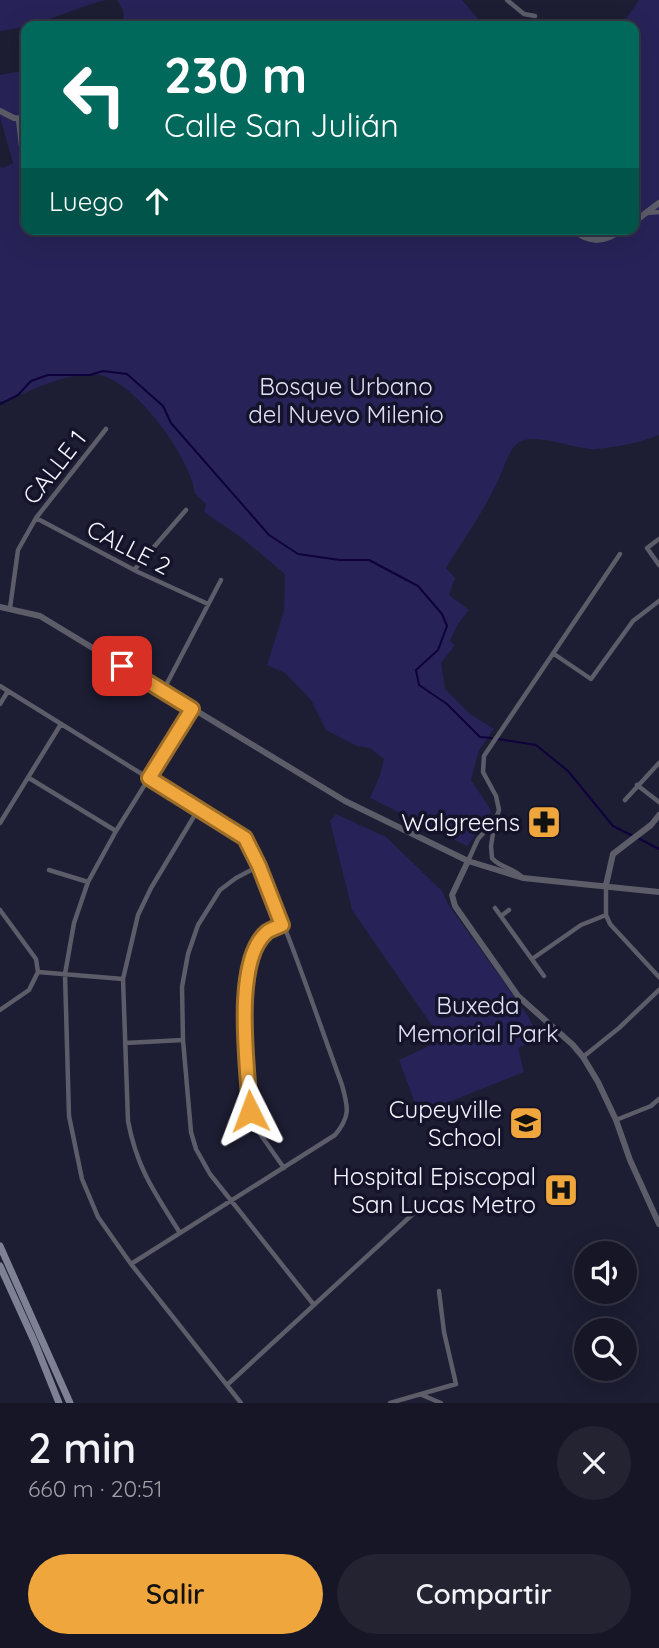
<!DOCTYPE html>
<html lang="es">
<head>
<meta charset="utf-8">
<style>
	body { margin:0; font-family:Quicksand,sans-serif; background:#232332; color:#f1f3f6; height:100vh; display:flex; flex-direction:column; font-size:26px; white-space:nowrap }
	* { box-sizing:border-box; margin:0 }
	p { font-size:23px; color:#9e9fa7 }
	.icon { flex:none; width:38px; height:38px; fill:none; stroke:currentColor; stroke-width:2; stroke-linecap:round; stroke-linejoin:round }
	.map { position:relative; height:1403px; overflow:hidden }
	.details { display:flex; flex-direction:column; background:#161626; flex:1 }
	.details>* { flex:none }
	.guide { position:absolute; left:21px; top:21px; width:618px; height:214px; border-radius:14px; box-shadow:0 7px 28px #0002,0 0 0 2px #353543; background:#00695c; color:#fff; overflow:hidden }
	.buttons { position:absolute; left:574px; top:1241px; display:grid; gap:14px }
	.buttons a { display:grid; place-items:center; width:63px; height:63px; border-radius:50%; background:#161626; box-shadow:0 7px 28px #0002,0 0 0 2px #353543; font-size:35px }
	.pin { position:absolute; display:grid; place-items:center; width:60px; height:60px; color:#fff; margin:-30px; border-radius:14px; box-shadow:0 4px 10px #0006 }
	.me { position:absolute; width:77px; margin:-38px; rotate:357deg; stroke-linejoin:round; filter:drop-shadow(0 0 5px #0008) }
	.turn { display:flex; align-items:center; gap:24px; height:147px; padding:0 28px; font-size:32px }
	.turn .icon { width:91px; height:91px; stroke-width:2.5 }
	.turn b { display:block; font-size:49px; line-height:60px }
	.then { display:flex; align-items:center; height:66px; padding:0 28px; background:#0003; gap:14px; font-size:26px }
	.round { display:grid; place-items:center; flex:none; width:74px; height:74px; border-radius:37px; background:#232332 }
	.head { display:flex; align-items:center; justify-content:space-between; height:119px; padding:0 28px }
	h1 { font-size:42px; font-weight:600; line-height:52px }
	.cta { display:flex; gap:14px; margin-top:auto; padding:14px 28px }
	.cta a { flex:1; height:80px; border-radius:42px; background:#efa73d; color:#111; font-size:28px; font-weight:600; line-height:80px; text-align:center }
	.cta a+a { background:#232332; color:#f1f3f6 }
	.map>svg:first-child { display:block }
</style>
</head>
<body>
<div class="map">
<svg width="659" height="1403" viewBox="0 0 659 1403">
	<rect width="100%" height="100%" fill="#1d1d33"/>
	<path fill="#272358" d="M 0,0 L 105,0 C 69,10 36,27 0,31 Z
		M 117,0 L 462,0 L 484,26 L 124,26 L 123,10 Z
		M 639,0 L 659,0 L 659,435 C 640,443 617,447 596,449 C 575,450 534,431 518,443 C 510,449 506,462 502,471 C 488,506 466,535 446,568 L 455,578 L 449,595 L 469,610 L 457,625 L 450,641 L 455,645 L 441,663 L 445,689 L 470,714 L 494,729 L 479,750 L 471,780 L 489,807 L 491,813 L 467,846 L 370,798 L 380,775 L 384,759 L 370,748 L 357,746 L 326,730 L 311,700 L 285,673 L 267,665 L 284,611 L 285,574 L 242,538 L 204,512 L 206,504 L 195,493 C 191,458 131,374 93,374 C 63,374 33,390 5,401 L 0,401 L 0,166 L 3,168 L 13,163 L 0,117 L 0,75 L 26,70 L 26,229 L 634,229 L 634,26 L 621,26 Z
		M 336,814 L 386,837 L 442,891 L 448,904 L 528,1016 L 539,1038 L 518,1048 L 524,1072 L 419,1114 L 399,1060 L 442,1040 L 352,910 L 330,821 Z"/>
	<g fill="none" stroke-linecap="round" stroke-linejoin="round">
		<path stroke="#0f013b" stroke-width="2" d="M 0,404 L 18,395 L 31,381 L 48,375 L 90,375 L 103,371 L 127,374 L 163,406 L 171,423 L 269,535 L 298,554 L 340,560 L 369,560 L 418,586 L 442,614 L 447,626 L 438,650 L 416,670 L 419,685 L 447,704 L 480,737 L 492,738
			M 498,739 L 536,745 L 568,771 L 613,826 L 633,836
			M 638,838 L 659,849"/>
		<path stroke="#5c5d69" stroke-width="4.5" d="M 507,0 L 524,14 L 535,16
			M 18,119 L 21,145 L 26,156
			M 647,213 L 659,212
			M 36,518 L 138,572 L 208,604
			M 659,539 L 647,548 L 659,565
			M 134,570 L 186,510
			M 10,608 L 18,550 L 36,518 L 106,429
			M 554,654 L 591,679 L 633,621 L 659,601
			M 0,686 L 245,838 C 284,914 312,1004 342,1085 C 348,1107 351,1116 335,1135 L 131,1264
			M 163,691 L 221,580
			M 0,704 L 8,691
			M 192,709 L 116,831 L 88,882 L 74,923 L 65,974 L 69,1116 L 82,1179 L 98,1217 L 131,1264 L 241,1403
			M 29,778 L 116,831
			M 637,785 L 659,802
			M 625,800 L 659,763
			M 495,821 L 491,846 L 492,858 C 501,869 512,866 523,878
			M 0,823 L 61,724
			M 468,861 L 478,839 L 496,819 L 499,810 L 496,796 L 483,772 L 484,756 L 620,554
			M 259,866 L 236,878 L 220,890 L 198,925 L 188,954 L 182,987 L 183,1040 L 191,1132 L 196,1149 L 210,1174 L 314,1305
			M 49,870 L 88,882
			M 606,886 L 606,915 L 610,924 L 659,977
			M 495,908 L 544,976
			M 0,910 L 36,959 L 38,972
			M 501,916 L 509,910
			M 282,925 C 278,927 271,929 267,932 C 232,961 248,1069 250,1111 L 256,1128 L 284,1168
			M 532,959 L 581,925 L 606,915
			M 38,972 L 123,979
			M 0,1010 L 29,990 L 38,972
			M 125,1043 L 183,1040
			M 583,1057 L 619,1028 L 659,990
			M 616,1120 L 651,1106 L 659,1099
			M 180,1233 C 155,1193 137,1169 128,1121 L 123,979 L 138,915 L 151,888 L 199,808
			M 227,1385 L 414,1213
			M 422,1395 L 441,1403
			M 390,1403 L 456,1384 L 444,1332 L 439,1291"/>
		<path stroke="#5c5d69" stroke-width="6" d="M 0,111 L 14,118 L 26,119
			M 634,222 L 659,203
			M 571,229 C 590,244 605,243 623,229
			M 0,607 L 40,616 L 345,801 L 468,861 L 523,878 L 659,892
			M 468,861 L 452,895 L 455,906 L 518,996 L 573,1045 L 583,1057 L 598,1082 L 616,1120 L 630,1160 L 659,1224
			M 606,885 L 613,854 L 651,825 L 659,815"/>
		<path stroke="#7e8093" stroke-width="7" d="M 0,1246 L 70,1403
			M 0,1266 L 35,1343 L 59,1403"/>
	</g>
	<g fill="none" stroke-linecap="round" stroke-linejoin="round">
		<g stroke="#9b6d28" stroke-width="18">
			<path id="route" d="M 122,666 L 192,709 L 149,778 L 245,838 L 259,866 L 282,925 C 278,927 271,929 267,932 C 232,961 248,1069 250,1111"/>
		</g>
		<use href="#route" stroke="#efa73d" stroke-width="12"/>
	</g>
	<defs>
		<g id="pharmacy-square" transform="scale(1.75)"><rect x="-9" y="-9" width="18" height="18" rx="4" fill="#efa73d" stroke="#141329"/><path d="M-2-6h4v4h4v4h-4v4h-4v-4h-4v-4h4Z" fill="#111"/></g>
		<g id="school-square" transform="scale(1.75)"><rect x="-9" y="-9" width="18" height="18" rx="4" fill="#efa73d" stroke="#141329"/><path d="M0-5L7-2L0 1L-7-2ZM-4 1L0 2.5L4 1V4Q0 6-4 4Z" fill="#111"/></g>
		<g id="hospital-square" transform="scale(1.75)"><rect x="-9" y="-9" width="18" height="18" rx="4" fill="#efa73d" stroke="#141329"/><path d="M-5-5h3v3.5h4V-5h3V5h-3V1.5h-4V5h-3Z" fill="#111"/></g>
	</defs>
	<g fill-rule="evenodd">
		<use href="#pharmacy-square" x="544" y="822"/>
		<use href="#school-square" x="526" y="1123"/>
		<use href="#hospital-square" x="561" y="1190"/>
	</g>
	<g text-anchor="middle" dominant-baseline="central" stroke-width="7" stroke-linejoin="round" paint-order="stroke">
		<g font-size="24" fill="#dfe0f4" stroke="#141329">
			<text x="346" y="386">Bosque Urbano<tspan x="346" dy="28">del Nuevo Milenio</tspan></text>
			<text x="478" y="1005">Buxeda<tspan x="478" dy="28">Memorial Park</tspan></text>
		</g>
		<g font-size="24" fill="#f3f4fd" stroke="#141329">
			<text transform="translate(54 467) rotate(-52)">CALLE 1</text>
			<text transform="translate(129 547) rotate(27)">CALLE 2</text>
		</g>
		<g font-size="24" fill="#f3f4fd" stroke="#141329" text-anchor="end">
			<text x="520" y="822">Walgreens</text>
			<text x="502" y="1109">Cupeyville<tspan x="502" dy="28">School</tspan></text>
			<text x="536" y="1176">Hospital Episcopal<tspan x="536" dy="28">San Lucas Metro</tspan></text>
		</g>
	</g>
</svg>
<div class="buttons">
<a><svg class="icon" aria-label="sound" viewBox="0 0 24 24"><path d="M4 9h4l5-4v14l-5-4H4zM17 9q2 3 0 6"/></svg></a>
<a><svg class="icon" aria-label="search" viewBox="0 0 24 24"><circle cx="10" cy="10" r="6"/><path d="M15 15l6 6"/></svg></a>
</div>
<div class="pin" style="left:122px;top:666px;background:#d93025"><svg class="icon" aria-label="arrive" viewBox="0 0 24 24"><path d="M6 21V4h12l-3 4 3 4H6"/></svg></div>
<svg class="me" style="left:250px;top:1111px" viewBox="-20 -20 40 40"><path d="M0-17L14 15 0 8-14 15z" fill="#efa73d" stroke="#fff" stroke-width="4"/></svg>
<div class="guide">
<div class="turn"><svg class="icon" aria-label="left" viewBox="0 0 24 24"><path d="M17 20v-9H6M10 6l-5 5 5 5"/></svg><div><b>230 m</b>Calle San Julián</div></div>
<div class="then">Luego<svg class="icon" aria-label="ahead" viewBox="0 0 24 24"><path d="M12 20V5M6 11l6-6 6 6"/></svg></div>
</div>
</div>
<section class="details">
<div class="head"><div><h1>2 min</h1><p>660 m · 20:51</p></div><a class="round"><svg class="icon" aria-label="close" viewBox="0 0 24 24"><path d="M6 6l12 12M18 6L6 18"/></svg></a></div>
<div class="cta"><a>Salir</a><a>Compartir</a></div>
</section>
</body>
</html>
